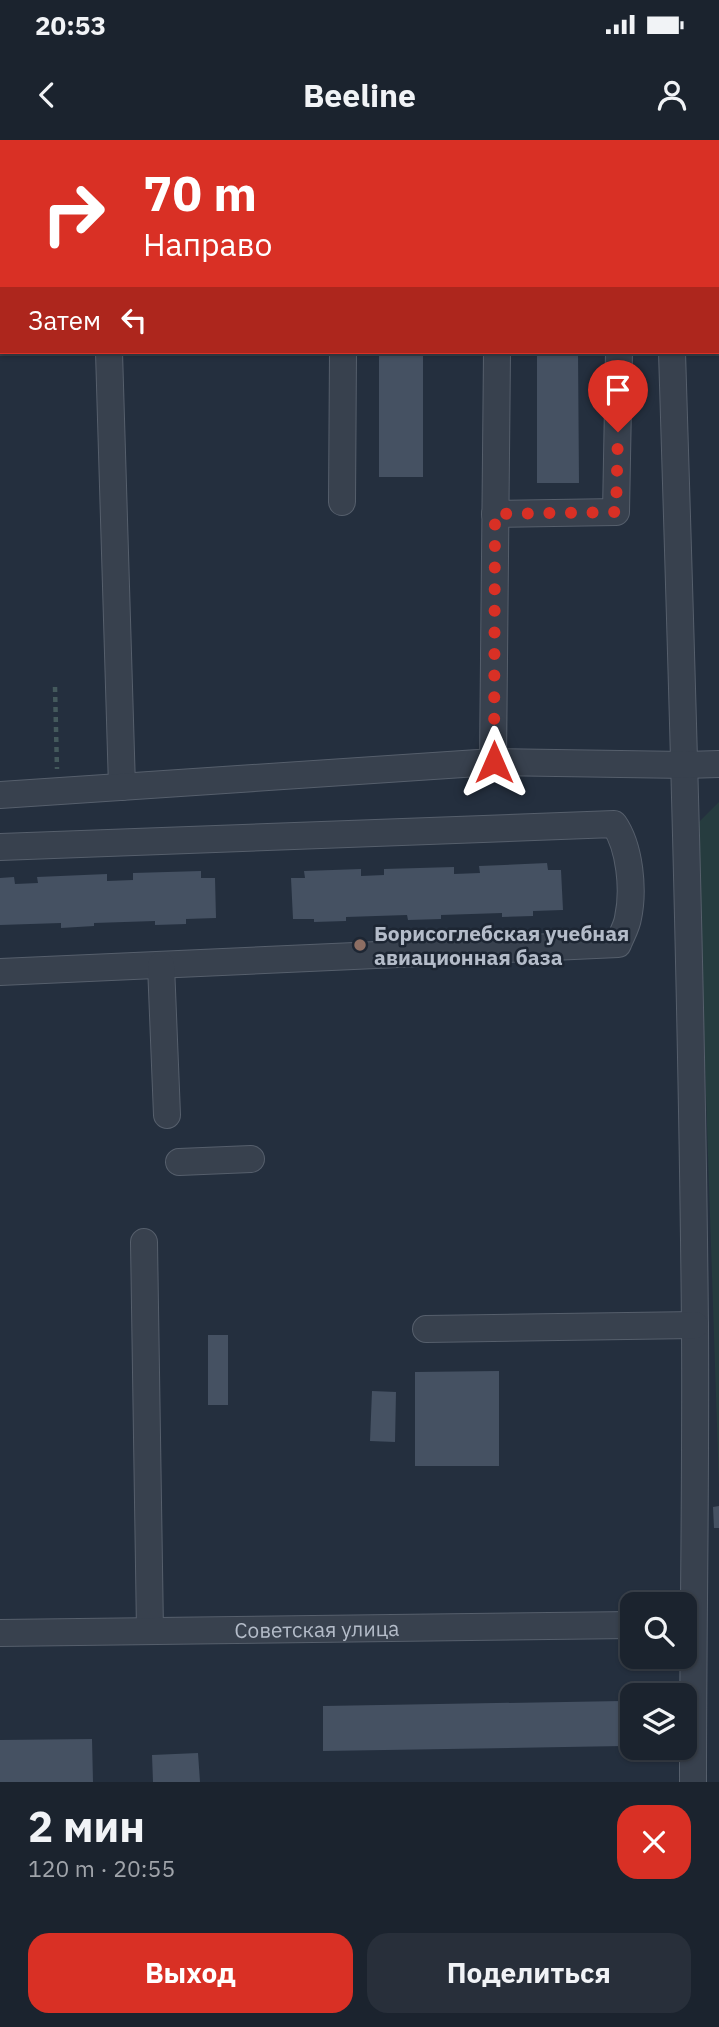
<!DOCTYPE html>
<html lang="ru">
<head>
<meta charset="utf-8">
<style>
	body { margin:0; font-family:"IBM Plex Sans",sans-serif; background:#282f3a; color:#f1f3f6; height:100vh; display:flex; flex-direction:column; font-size:26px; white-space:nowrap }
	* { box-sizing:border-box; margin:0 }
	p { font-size:23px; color:#a0a4aa }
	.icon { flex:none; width:38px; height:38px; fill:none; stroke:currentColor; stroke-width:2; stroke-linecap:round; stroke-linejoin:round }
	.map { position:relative; height:1642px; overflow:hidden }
	.sheet { display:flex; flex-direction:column; background:#1b232e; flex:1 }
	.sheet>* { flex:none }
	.hud { position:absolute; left:0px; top:0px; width:719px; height:214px; box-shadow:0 2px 5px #0004,0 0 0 2px #39404a; background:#d93025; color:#fff; overflow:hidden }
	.fabs { position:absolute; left:620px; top:1452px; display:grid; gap:14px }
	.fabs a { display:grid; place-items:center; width:77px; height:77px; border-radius:14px; background:#1b232e; box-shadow:0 2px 5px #0004,0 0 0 2px #39404a; font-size:35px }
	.pin { position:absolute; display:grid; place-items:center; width:60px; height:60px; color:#fff; margin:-72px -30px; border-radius:50% 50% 50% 0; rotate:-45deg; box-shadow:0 0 7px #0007 }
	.pin .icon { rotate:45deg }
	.me { position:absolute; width:77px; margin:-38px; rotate:0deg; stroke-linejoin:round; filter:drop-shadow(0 0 5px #0008) }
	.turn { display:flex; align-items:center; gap:24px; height:147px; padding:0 28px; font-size:32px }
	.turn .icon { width:91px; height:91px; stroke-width:2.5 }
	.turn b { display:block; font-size:49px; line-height:60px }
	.then { display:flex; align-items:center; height:66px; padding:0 28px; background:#0003; gap:14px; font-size:26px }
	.round { display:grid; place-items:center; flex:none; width:74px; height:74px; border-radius:21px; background:#282f3a }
	.headline { display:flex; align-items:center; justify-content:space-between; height:119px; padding:0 28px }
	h1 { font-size:42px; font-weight:700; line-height:52px }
	.button { display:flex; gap:14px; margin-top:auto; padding:14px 28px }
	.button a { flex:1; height:80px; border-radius:21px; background:#d93025; color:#fff; font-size:28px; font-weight:700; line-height:80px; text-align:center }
	.button a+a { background:#282f3a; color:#f1f3f6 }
	.status { display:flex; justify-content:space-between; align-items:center; height:49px; padding:0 35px; background:#1b232e; direction:ltr }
	.status svg { height:19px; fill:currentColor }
	header { display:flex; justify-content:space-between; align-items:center; height:91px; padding:0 28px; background:#1b232e; font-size:32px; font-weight:700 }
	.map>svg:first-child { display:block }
</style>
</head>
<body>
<div class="status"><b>20:53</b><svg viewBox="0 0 49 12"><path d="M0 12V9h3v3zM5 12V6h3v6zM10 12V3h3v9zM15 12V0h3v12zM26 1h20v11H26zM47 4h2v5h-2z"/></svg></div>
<header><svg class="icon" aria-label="back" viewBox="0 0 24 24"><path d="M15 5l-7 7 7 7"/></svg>Beeline<svg class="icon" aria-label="person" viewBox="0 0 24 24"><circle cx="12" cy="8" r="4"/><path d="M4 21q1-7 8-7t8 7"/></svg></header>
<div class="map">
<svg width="719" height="1642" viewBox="0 0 719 1642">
	<rect width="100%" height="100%" fill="#242f3e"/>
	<path fill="#263c3f" d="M 719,662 L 719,1347 L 697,684 Z"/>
	<path fill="#455162" d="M 379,212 L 423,212 L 423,337 L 379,337 Z
		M 537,212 L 578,212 L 579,343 L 537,343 Z
		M 547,723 L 548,730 L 561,730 L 563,770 L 533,771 L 533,776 L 502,777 L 502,773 L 441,775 L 441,779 L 408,780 L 407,775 L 346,777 L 346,781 L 314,782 L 314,779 L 293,779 L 291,738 L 305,738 L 304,731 L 361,729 L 361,736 L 384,735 L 384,729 L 454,727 L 454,734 L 480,733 L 479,726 Z
		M 201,731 L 201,738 L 215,738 L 216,778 L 186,779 L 186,784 L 155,785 L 155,781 L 94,783 L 94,786 L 61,788 L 61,783 L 0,785 L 0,738 L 14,737 L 15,744 L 38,743 L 37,737 L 107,734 L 107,741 L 133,740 L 133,733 Z
		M 208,1195 L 228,1195 L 228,1265 L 208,1265 Z
		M 499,1231 L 499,1326 L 415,1326 L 415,1232 Z
		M 372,1251 L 396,1252 L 395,1302 L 370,1301 Z
		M 719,1366 L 719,1388 L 714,1388 L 713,1367 Z
		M 622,1561 L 623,1606 L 323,1611 L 323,1566 Z
		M 92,1599 L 93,1642 L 0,1642 L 0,1600 Z
		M 198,1613 L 200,1642 L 153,1642 L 152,1615 Z"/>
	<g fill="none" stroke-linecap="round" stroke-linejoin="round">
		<g stroke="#565f6c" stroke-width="28">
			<g id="minor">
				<path d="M 103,0 L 103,2"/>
				<path d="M 718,135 L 719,135"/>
				<path d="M 109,212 L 122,647"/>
				<path d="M 672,212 C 682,537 692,863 695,1189 C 696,1340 693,1491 693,1642"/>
				<path d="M 342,362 L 343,212"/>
				<path d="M 495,374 L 616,372 L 619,212"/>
				<path d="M 493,622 L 497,212"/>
				<path d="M 0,655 L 493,622 L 685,625 L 719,624"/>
				<path d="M 0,707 L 614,684 C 630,707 634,750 628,778 C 627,786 621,796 618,804 L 0,832"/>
				<path d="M 161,825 L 167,975"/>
				<path d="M 179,1022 L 251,1019"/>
				<path d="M 144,1102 L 150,1491"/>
				<path d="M 426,1189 L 695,1185"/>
				<path id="s1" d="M 0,1493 L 632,1485"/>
			</g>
		</g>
		<path stroke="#44595c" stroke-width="4.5" stroke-dasharray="5 5" stroke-linecap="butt" d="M 55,547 L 57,629"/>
		<use href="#minor" stroke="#38414e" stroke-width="26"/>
	</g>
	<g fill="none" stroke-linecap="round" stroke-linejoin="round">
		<path stroke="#d93025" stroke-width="12" stroke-dasharray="0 21.6" d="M 494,622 L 495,374 L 616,372 L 618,292"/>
	</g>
	<circle fill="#8d6e63" stroke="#1d2633" stroke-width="2.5" cx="360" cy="805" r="7"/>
	<g text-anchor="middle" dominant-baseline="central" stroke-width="5" stroke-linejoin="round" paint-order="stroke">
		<g font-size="21" font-weight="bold" fill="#b4bcc9" stroke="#1d2633" text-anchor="start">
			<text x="374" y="793">Борисоглебская учебная<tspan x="374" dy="24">авиационная база</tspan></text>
		</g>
		<g font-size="21" fill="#b4bcc9" stroke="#1d2633">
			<text stroke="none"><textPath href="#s1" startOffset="317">Советская улица</textPath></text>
		</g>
	</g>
</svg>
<div class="fabs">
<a><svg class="icon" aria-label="search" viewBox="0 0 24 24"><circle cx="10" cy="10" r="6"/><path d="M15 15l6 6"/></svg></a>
<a><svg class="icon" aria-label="layers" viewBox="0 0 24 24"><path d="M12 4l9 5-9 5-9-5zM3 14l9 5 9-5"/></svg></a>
</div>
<div class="pin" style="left:618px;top:292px;background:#d93025"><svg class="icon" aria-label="arrive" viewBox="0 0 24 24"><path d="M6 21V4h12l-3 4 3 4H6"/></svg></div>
<svg class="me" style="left:494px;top:622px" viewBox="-20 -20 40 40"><path d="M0-17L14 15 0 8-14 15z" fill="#d93025" stroke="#fff" stroke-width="4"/></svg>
<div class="hud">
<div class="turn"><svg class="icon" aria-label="right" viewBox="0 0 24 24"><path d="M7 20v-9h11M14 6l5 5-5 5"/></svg><div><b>70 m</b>Направо</div></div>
<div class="then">Затем<svg class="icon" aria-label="left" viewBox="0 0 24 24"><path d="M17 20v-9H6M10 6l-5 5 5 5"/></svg></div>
</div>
</div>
<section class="sheet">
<div class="headline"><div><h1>2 мин</h1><p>120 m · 20:55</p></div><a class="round" style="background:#d93025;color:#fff"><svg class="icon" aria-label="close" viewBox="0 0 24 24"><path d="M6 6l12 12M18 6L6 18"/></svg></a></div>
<div class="button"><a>Выход</a><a>Поделиться</a></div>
</section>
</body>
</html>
